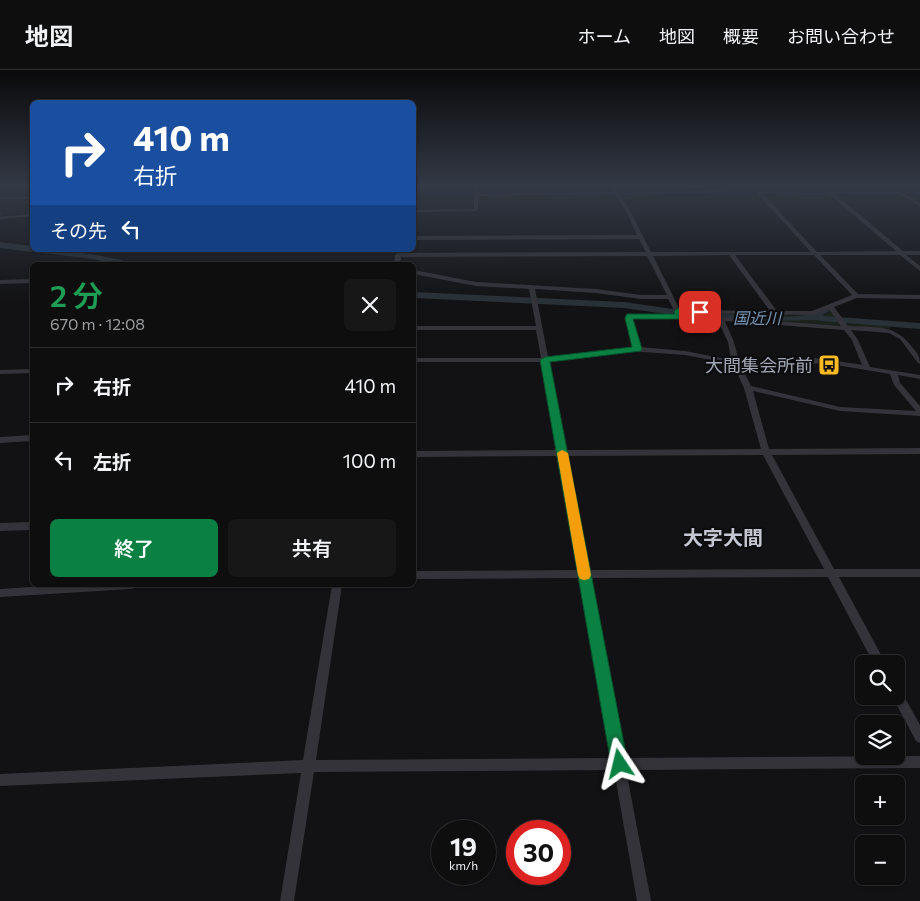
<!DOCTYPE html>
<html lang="ja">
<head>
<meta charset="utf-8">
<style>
	body { margin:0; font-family:Commissioner,"Noto Sans JP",sans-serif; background:#171718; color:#f1f3f6; height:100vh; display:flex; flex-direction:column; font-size:19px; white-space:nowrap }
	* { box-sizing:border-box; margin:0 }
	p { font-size:16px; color:#9b9c9e }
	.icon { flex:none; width:28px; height:28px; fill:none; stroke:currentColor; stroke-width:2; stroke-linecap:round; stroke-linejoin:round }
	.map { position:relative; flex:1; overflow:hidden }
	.panel { position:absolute; left:30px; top:192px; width:386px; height:325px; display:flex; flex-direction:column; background:#0e0e0f; border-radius:8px; box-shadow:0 1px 4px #0004,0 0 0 1px #2e2e2f }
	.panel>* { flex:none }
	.banner { position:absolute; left:30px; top:30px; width:386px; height:152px; border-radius:8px; box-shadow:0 1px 4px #0004,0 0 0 1px #2e2e2f; background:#1a4fa0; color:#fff; overflow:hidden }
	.controls { position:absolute; left:855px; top:585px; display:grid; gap:10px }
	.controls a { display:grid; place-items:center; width:50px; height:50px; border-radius:8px; background:#0e0e0f; box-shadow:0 1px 4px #0004,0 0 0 1px #2e2e2f; font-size:25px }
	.speed { position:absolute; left:431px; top:750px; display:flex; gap:10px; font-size:25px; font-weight:700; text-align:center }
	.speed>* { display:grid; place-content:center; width:65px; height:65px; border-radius:50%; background:#0e0e0f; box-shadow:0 1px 4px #0004,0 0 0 1px #2e2e2f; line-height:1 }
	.speed small { font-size:12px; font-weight:400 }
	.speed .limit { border:8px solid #d22; background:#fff; color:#111 }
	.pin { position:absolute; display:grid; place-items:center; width:42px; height:42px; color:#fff; margin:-21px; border-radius:10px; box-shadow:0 2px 8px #0006 }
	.me { position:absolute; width:55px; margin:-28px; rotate:350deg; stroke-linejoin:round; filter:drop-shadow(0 0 4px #0008) }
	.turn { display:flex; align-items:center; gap:18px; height:105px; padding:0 20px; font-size:22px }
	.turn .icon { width:65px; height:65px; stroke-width:2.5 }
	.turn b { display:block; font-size:35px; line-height:42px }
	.then { display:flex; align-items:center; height:48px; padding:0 20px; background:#0003; gap:10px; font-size:19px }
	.round { display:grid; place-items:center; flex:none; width:52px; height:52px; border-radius:8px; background:#171718 }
	.summary { display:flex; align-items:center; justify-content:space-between; height:85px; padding:0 20px }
	h1 { font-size:30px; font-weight:600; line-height:38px; color:#1e9e55 }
	.action { display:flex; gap:10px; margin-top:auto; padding:10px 20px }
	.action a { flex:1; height:58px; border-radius:8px; background:#0b8043; color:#fff; font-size:20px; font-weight:600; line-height:58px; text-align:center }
	.action a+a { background:#171718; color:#f1f3f6 }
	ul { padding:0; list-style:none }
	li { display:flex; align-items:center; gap:15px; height:75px; padding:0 20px; border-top:1px solid #2e2e2f }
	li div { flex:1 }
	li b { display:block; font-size:19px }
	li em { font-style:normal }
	header { display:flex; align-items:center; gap:30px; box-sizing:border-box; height:70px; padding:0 25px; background:#0e0e0f; border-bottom:1px solid #2e2e2f }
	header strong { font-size:24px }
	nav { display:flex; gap:28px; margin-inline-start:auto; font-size:18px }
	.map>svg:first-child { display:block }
</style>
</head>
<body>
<header>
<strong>地図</strong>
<nav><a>ホーム</a><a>地図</a><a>概要</a><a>お問い合わせ</a></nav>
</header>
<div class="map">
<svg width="920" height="831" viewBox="0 0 920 831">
	<rect width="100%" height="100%" fill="#121214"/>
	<path fill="#1a221b" d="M 831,238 L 841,253 L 888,255 L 890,260 L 681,244 L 680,242 C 712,243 745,244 777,244 C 795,244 813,245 831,238 Z"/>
	<path fill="#283038" d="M 831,238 L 833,239 L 822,245 L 841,252 L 815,250 L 764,251 L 681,244 L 681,243 C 729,239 785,257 831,238 Z"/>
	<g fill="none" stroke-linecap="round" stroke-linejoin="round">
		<path stroke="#283038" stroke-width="1" d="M 0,144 L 2,144 L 0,147"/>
		<path fill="#283038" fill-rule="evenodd" d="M 0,172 L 32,176 L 32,180 L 36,180 L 32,182 L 0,178 Z
			M 38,180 C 72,180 101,185 133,193 L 135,195 L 118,195 L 93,189 L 43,183 Z
			M 414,222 L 624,232 L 694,242 L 699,245 L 694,248 L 624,238 L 414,228 Z
			M 824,246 L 920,253 L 920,259 L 820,251 L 819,249 L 820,247 Z"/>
		<path fill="#333339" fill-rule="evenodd" d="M 474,116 L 478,116 L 478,124 L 613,122 L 610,116 L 614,116 L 619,123 L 752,119 L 750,116 L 754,116 L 760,122 L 827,123 L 820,116 L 824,116 L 831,122 L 901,122 L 920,133 L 920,136 L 900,124 L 835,124 L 903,181 L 920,181 L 920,185 L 906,185 L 920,196 L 920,201 L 900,185 L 820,185 L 858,224 L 920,225 L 920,229 L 857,228 L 834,237 L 848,256 C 876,258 894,253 912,277 C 917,283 920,286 920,294 L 918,293 L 900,269 L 889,263 L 851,260 L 858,270 L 870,297 L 920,305 L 920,309 L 898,305 L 900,313 L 920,336 L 920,346 L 840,341 L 753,321 L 769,379 L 920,378 L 920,384 L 772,385 L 834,499 L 920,499 L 920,507 L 839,507 L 886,594 L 874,594 L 828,507 L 590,508 L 624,688 L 920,686 L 920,698 L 626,700 L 651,831 L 637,831 L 614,700 L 314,702 L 294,831 L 280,831 L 301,703 L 0,716 L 0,704 L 303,690 L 332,515 L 342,515 L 316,690 L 612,688 L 580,508 L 414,509 L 414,501 L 579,500 L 559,386 L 414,387 L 414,381 L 558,380 L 542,292 L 414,292 L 414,288 L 541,288 L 536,260 L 414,260 L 414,256 L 536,256 L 529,219 L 476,216 L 414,204 L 414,200 L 476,212 L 596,219 L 641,225 L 667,225 L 647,186 L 401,187 L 400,195 L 394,195 L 395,185 L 398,183 L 646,182 L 639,169 L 414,170 L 414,166 L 637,165 L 626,141 L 615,124 L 478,126 L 478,140 L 476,141 L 414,142 L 414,140 L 474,139 ZM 755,121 L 811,182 L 651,182 L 630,141 L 620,125 ZM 763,124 L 830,125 L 896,181 L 817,182 ZM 729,185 L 770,241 L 686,240 L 684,241 L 684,243 L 813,245 L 829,239 L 841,256 L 682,244 L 653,186 ZM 735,185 L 814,185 L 852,225 L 812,241 L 777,241 ZM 535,219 L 596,223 L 641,229 L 668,229 L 676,244 L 628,245 L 626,248 L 633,277 L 548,287 ZM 632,248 L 680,248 L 718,251 L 728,272 L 731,290 L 685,281 L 640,277 ZM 725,251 L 844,260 L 852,270 L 862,295 C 842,292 813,286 793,288 C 773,290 760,295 739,291 L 734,272 ZM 629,281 L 685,285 L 733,294 L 744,318 L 761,379 L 566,380 L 549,292 ZM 794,292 L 836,295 L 890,304 L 894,315 L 916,341 L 840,337 L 751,316 L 741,296 L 767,297 ZM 763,385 L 824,499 L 589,500 L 567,386 Z
			M 0,127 L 32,127 L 32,129 L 0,129 Z
			M 32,144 L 32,146 L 0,149 L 0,147 Z
			M 32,209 L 32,213 L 0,214 L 0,210 Z
			M 32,299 L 32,303 L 0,304 L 0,300 Z
			M 32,365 L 32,371 L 0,373 L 0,367 Z
			M 32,452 L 32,460 L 0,461 L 0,453 Z
			M 62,515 L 136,515 L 135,518 L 131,519 L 0,527 L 0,519 Z
			M 896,618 L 900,619 L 920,655 L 920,673 L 916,671 L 892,626 L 896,626 Z"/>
	</g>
	<linearGradient id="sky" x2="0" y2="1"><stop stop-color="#0a0a0b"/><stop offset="0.5" stop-color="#333945"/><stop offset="1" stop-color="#333945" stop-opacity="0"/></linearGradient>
	<rect width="920" height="232" fill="url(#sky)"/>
	<path fill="#0b8043" stroke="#07532c" d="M 678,238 L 700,240 L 704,242 L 700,245 L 683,244 L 684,246 L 680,249 L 633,249 L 642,279 L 641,281 L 550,292 L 628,694 L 625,700 L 620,702 L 614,700 L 611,694 L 540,290 L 545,287 L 632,277 L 625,248 L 627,244 L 675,244 L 674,241 Z"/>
	<path fill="#f59e0b" d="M 562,380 L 568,383 L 591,505 L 589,509 L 584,510 L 580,509 L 578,505 L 557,383 Z"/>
	<defs>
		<g id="bus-square" transform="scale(1.125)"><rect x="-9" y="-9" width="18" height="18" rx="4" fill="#fdbb21" stroke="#0d0d0f"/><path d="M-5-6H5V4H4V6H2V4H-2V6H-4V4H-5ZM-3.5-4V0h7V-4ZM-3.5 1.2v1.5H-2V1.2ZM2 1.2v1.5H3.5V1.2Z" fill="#111"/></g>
	</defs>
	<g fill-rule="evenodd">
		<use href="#bus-square" x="829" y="295"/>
	</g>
	<g text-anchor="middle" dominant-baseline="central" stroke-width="4.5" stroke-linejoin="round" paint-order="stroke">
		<g font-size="16" font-style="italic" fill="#7694b3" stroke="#0d0d0f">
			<text x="757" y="247">国近川</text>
		</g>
		<g font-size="18" fill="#a2a7b5" stroke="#0d0d0f" text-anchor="end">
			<text x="813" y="295">大間集会所前</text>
		</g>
		<g font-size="20" font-weight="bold" fill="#c4c7d1" stroke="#0d0d0f">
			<text x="723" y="467">大字大間</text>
		</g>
	</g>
</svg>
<div class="controls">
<a><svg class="icon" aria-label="search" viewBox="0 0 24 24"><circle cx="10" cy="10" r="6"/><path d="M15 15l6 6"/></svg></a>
<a><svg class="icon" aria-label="layers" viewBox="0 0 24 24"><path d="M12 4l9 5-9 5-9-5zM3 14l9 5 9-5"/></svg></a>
<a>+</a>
<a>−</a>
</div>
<div class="speed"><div>19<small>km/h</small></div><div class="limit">30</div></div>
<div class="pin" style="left:700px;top:242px;background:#d93025"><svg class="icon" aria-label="arrive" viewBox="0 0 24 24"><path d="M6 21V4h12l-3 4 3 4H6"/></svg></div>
<svg class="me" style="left:620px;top:694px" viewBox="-20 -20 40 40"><path d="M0-17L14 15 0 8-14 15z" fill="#0b8043" stroke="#fff" stroke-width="4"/></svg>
<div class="banner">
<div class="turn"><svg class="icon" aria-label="right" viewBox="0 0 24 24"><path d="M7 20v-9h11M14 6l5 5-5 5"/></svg><div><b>410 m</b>右折</div></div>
<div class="then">その先<svg class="icon" aria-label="left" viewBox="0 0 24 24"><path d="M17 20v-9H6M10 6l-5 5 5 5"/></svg></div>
</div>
<section class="panel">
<div class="summary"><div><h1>2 分</h1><p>670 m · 12:08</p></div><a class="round"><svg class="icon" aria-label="close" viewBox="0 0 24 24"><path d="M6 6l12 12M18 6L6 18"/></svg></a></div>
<ul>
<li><svg class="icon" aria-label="right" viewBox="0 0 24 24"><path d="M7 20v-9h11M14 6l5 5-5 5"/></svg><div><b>右折</b></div><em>410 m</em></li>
<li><svg class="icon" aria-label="left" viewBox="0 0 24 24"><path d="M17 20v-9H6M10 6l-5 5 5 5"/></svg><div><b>左折</b></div><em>100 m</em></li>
</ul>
<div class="action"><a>終了</a><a>共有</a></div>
</section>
</div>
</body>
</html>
